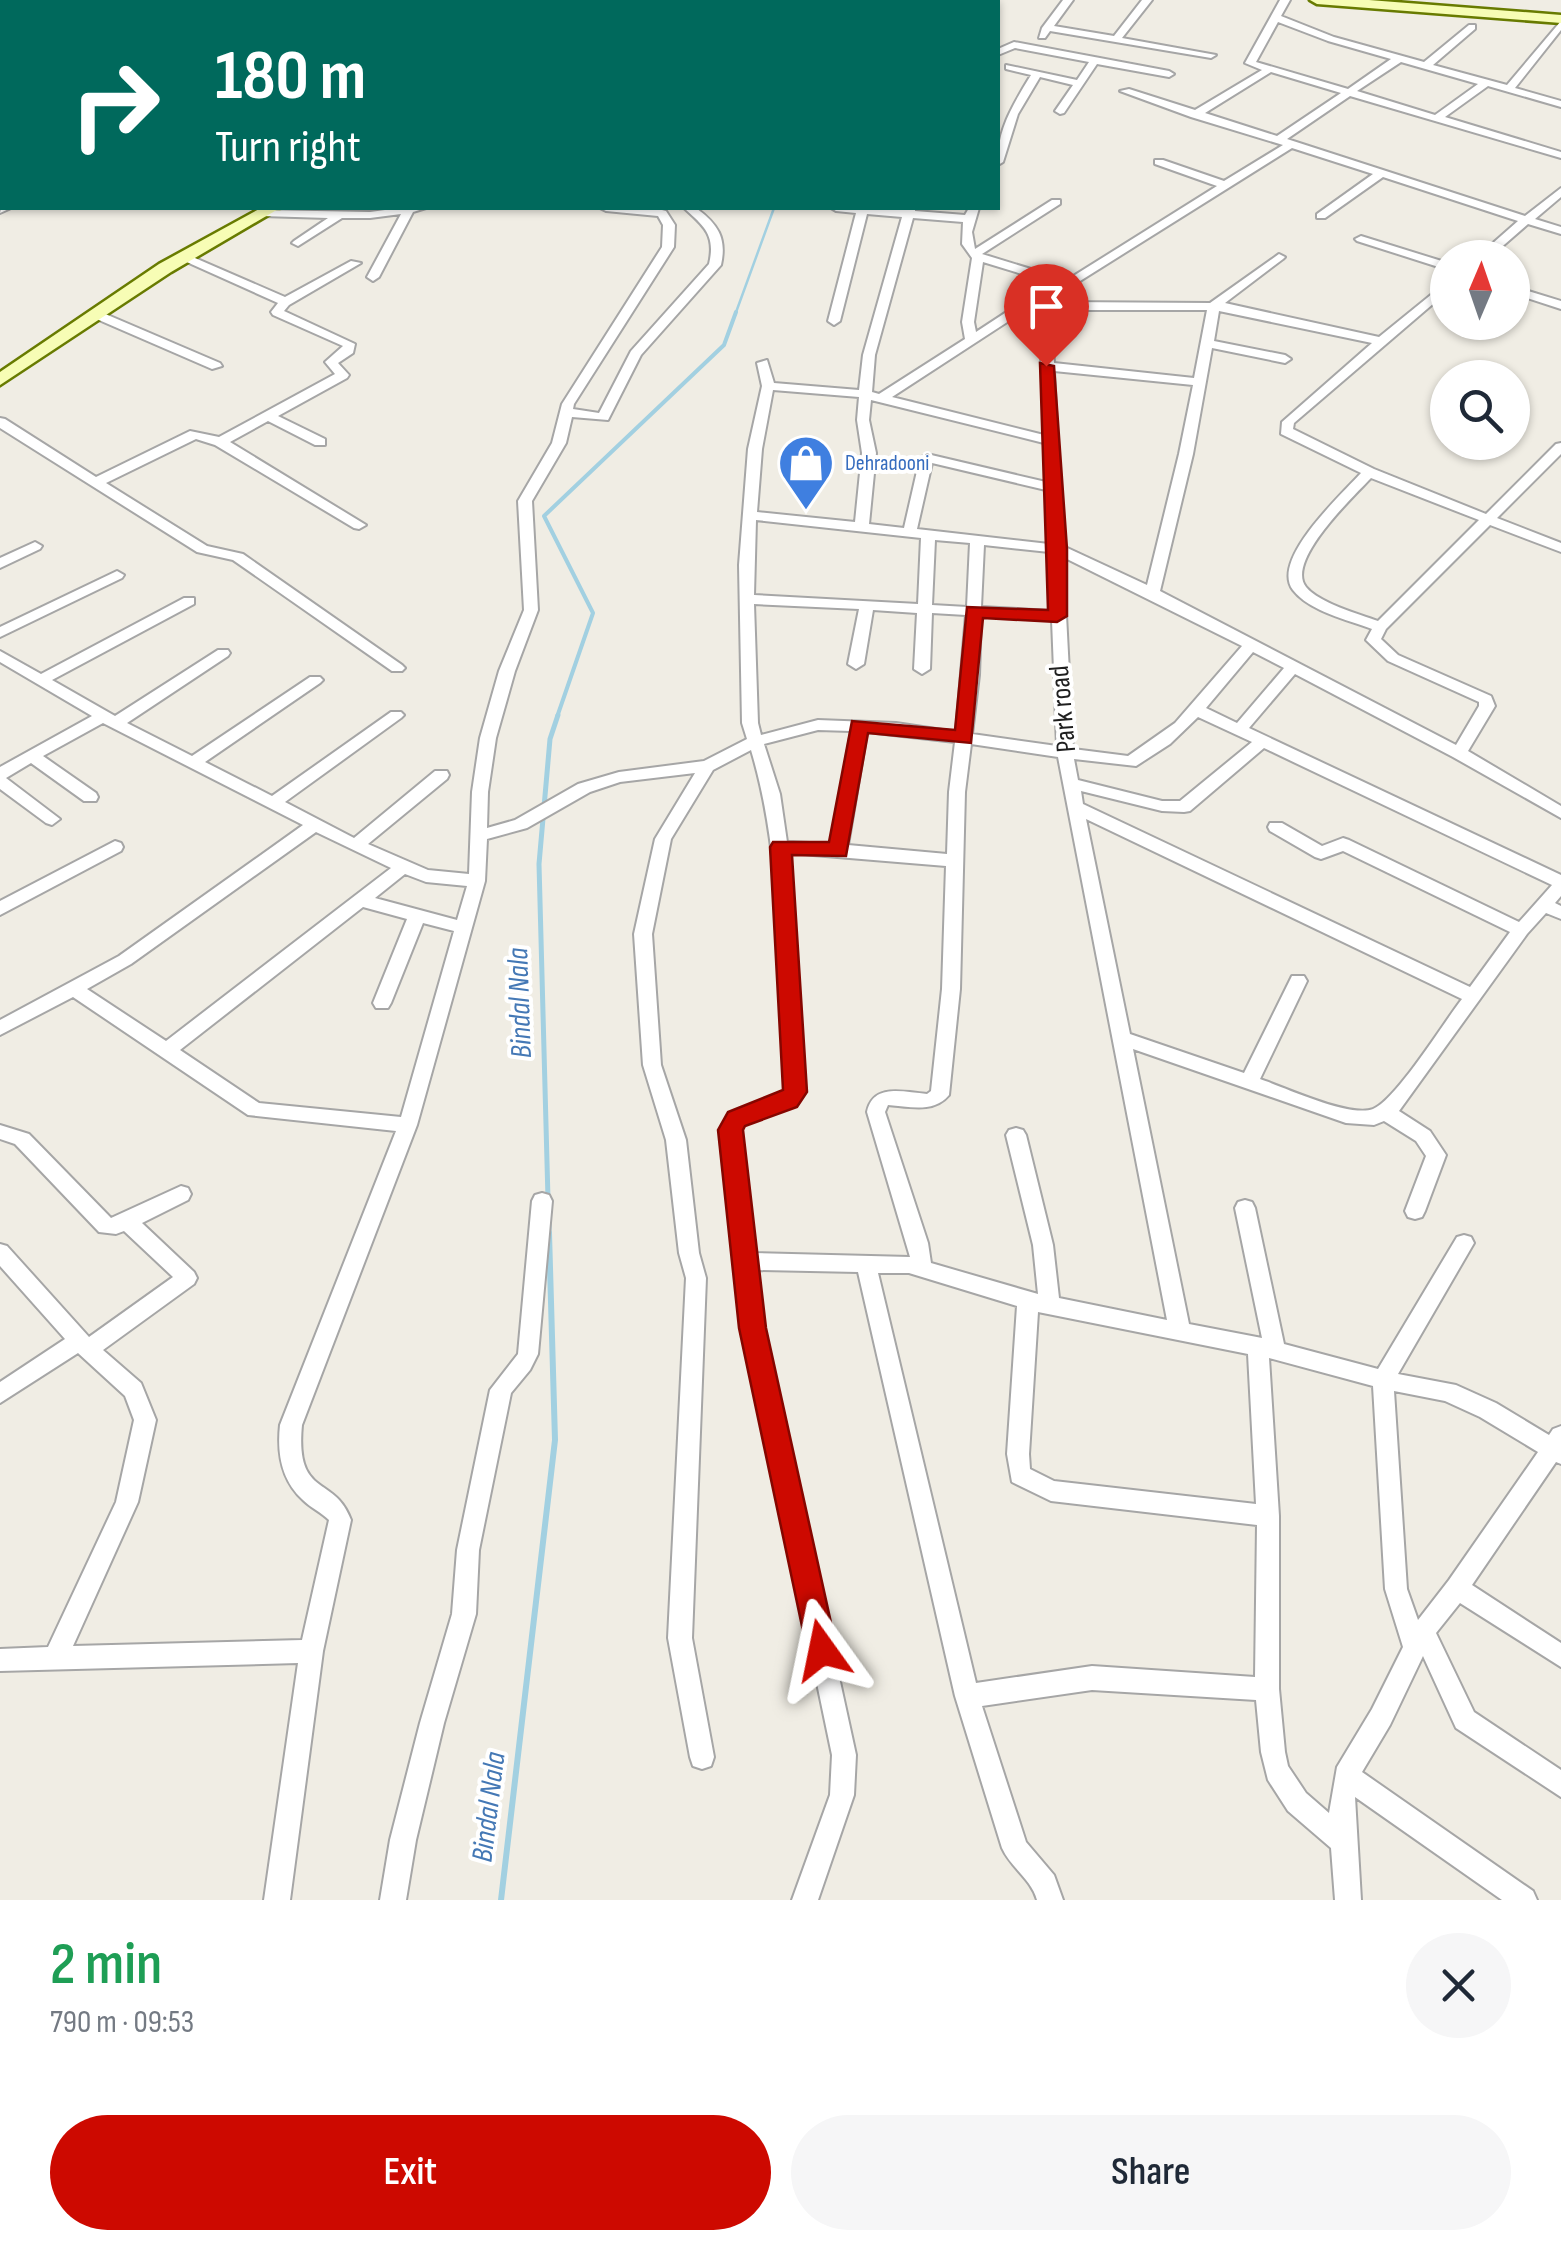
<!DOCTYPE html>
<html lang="en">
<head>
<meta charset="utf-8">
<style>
	body { margin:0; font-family:"Sofia Sans Condensed",sans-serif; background:#f6f6f7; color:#1f2937; height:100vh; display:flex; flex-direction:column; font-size:38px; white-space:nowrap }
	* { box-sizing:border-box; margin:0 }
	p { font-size:32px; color:#747a83 }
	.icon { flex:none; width:55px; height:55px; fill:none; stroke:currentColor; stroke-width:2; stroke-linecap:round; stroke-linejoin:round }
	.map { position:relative; height:1900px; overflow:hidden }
	.side { display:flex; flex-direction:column; background:#fff; flex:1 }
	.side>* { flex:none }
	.banner { position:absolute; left:0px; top:0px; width:1000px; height:210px; box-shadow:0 2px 8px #0004; background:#00695c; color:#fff; overflow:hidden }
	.needle { width:65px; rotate:2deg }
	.controls { position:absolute; left:1430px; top:240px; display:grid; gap:20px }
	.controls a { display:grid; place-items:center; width:100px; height:100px; border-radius:50%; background:#fff; box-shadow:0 2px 8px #0004; font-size:50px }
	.pin { position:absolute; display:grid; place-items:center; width:85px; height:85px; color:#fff; margin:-102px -42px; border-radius:50% 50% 50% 0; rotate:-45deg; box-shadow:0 0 10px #0007 }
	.pin .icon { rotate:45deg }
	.me { position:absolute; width:110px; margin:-55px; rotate:348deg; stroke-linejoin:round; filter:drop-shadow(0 0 8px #0008) }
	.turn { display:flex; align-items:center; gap:35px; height:210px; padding:0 50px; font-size:45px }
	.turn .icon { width:130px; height:130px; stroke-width:2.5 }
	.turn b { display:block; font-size:70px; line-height:85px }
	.round { display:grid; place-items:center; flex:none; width:105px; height:105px; border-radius:52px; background:#f6f6f7 }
	.summary { display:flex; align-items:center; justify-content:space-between; height:170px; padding:0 50px }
	h1 { font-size:60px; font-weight:600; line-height:75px; color:#1e9e55 }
	.button { display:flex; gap:20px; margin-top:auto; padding:20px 50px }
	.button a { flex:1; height:115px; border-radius:60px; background:#cd0900; color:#fff; font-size:40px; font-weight:600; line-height:115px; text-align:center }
	.button a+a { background:#f6f6f7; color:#1f2937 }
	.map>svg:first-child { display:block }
</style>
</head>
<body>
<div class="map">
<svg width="1561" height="1900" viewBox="0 0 1561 1900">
	<rect width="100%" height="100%" fill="#f0ede4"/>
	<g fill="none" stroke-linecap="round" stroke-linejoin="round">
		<path stroke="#a2d0e1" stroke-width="2.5" d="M 735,315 L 774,208"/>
		<path stroke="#a2d0e1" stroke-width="4" d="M 557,717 L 593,613 L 544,516 L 724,345 L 736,312"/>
		<path stroke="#a2d0e1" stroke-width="5" d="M 548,1199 L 539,864 L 550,739 L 558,715
			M 549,1225 L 549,1235"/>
		<path stroke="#a2d0e1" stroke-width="6" d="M 501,1900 L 555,1440 L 549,1233"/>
		<g stroke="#a6a6a6" stroke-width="4">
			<path id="street" d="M 84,0 L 96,0 L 98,2 L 87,2 Z
				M 798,0 L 806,0 L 807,1 L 797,2 Z
				M 870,0 L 878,0 L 879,1 L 869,2 Z
				M 891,0 L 901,0 L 903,2 L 890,2 Z
				M 1063,0 L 1073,0 L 1054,26 L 1114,36 L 1142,0 L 1152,0 L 1122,38 L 1216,55 L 1211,58 L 1050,31 L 1045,38 L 1039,38 L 1042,28 Z
				M 1280,0 L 1290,0 L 1281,16 L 1334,37 L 1424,62 L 1469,25 L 1475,25 L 1475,29 L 1433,65 L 1507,85 L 1561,21 L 1561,30 L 1515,88 L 1561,101 L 1561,107 L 1488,86 L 1445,117 L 1561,152 L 1561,158 L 1350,96 L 1287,139 L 1525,216 L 1561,188 L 1561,197 L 1535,219 L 1561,227 L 1561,234 L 1528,224 L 1489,258 L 1476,258 L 1518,221 L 1383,177 L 1325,218 L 1317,218 L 1317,214 L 1373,174 L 1292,148 L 1072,286 L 1062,302 L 1210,303 L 1279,254 L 1285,257 L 1283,259 L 1225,303 L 1379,337 L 1448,281 L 1448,291 L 1294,423 L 1293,429 L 1374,469 L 1486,514 L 1556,444 L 1561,443 L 1561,454 L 1497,518 L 1561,543 L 1561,552 L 1490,525 L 1386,629 L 1381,639 L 1398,655 L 1491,696 L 1495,706 L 1468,751 L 1561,806 L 1561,818 L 1453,757 L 1295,674 L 1249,728 L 1561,875 L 1561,896 L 1555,903 L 1561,906 L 1561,919 L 1546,913 L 1527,934 L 1399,1111 L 1430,1131 L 1446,1155 L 1425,1211 L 1422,1217 L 1415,1219 L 1408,1217 L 1405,1211 L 1426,1156 L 1416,1141 L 1384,1121 L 1374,1125 L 1346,1123 L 1133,1049 L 1189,1324 L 1262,1338 L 1235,1208 L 1238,1202 L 1245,1200 L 1252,1202 L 1255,1208 L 1284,1344 L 1378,1369 L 1457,1237 L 1464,1235 L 1471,1237 L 1474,1243 L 1398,1374 L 1456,1385 L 1496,1403 L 1549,1435 L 1553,1429 L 1561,1426 L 1561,1464 L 1556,1462 L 1472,1585 L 1561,1643 L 1561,1667 L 1460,1603 L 1436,1633 L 1474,1712 L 1561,1770 L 1561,1797 L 1456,1728 L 1423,1656 L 1390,1725 L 1362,1772 L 1533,1891 L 1537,1900 L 1502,1900 L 1355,1797 L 1361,1900 L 1335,1900 L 1331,1848 L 1288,1811 L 1268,1780 L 1261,1752 L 1256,1700 L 1092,1690 L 982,1706 L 1026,1842 L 1054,1875 L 1063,1900 L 1037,1900 C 1032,1880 1011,1868 1002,1848 L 955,1696 L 858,1272 L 756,1270 L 763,1328 L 856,1755 L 854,1795 L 818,1900 L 792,1900 L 830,1795 L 832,1755 L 743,1328 L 721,1147 L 720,1130 L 729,1114 L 782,1095 L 786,1091 C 779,980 783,856 751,750 L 713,770 L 671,839 L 652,934 L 661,1065 L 686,1140 L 699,1253 L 706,1278 L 692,1638 L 714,1757 L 711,1766 L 702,1769 L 693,1766 L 690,1757 L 668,1638 L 686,1278 L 679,1253 L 666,1140 L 643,1065 L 634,934 L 655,839 L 695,773 L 620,782 L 590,792 L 527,828 L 487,839 L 485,881 L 417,1125 L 302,1425 C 295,1499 334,1474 351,1520 L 323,1651 L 290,1900 L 264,1900 L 298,1663 L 0,1671 L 0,1649 L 48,1647 L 116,1502 L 134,1420 L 125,1396 L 78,1353 L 0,1403 L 0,1382 L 65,1339 L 0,1266 L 0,1244 L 7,1246 L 89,1337 L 173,1277 L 124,1231 L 116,1234 L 99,1232 L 15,1144 L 0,1139 L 0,1125 L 29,1134 L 111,1218 L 181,1186 L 188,1188 L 191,1194 L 188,1200 L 142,1223 L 194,1272 L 197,1278 L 194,1284 L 103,1350 L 141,1383 L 156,1420 L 138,1502 L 73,1646 L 302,1640 L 329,1520 C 321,1512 311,1508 303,1500 C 281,1480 277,1453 280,1425 L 396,1131 L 248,1115 L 73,997 L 0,1035 L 0,1020 L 119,956 L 303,825 L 103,723 L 43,756 L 96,793 L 98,797 L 96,801 L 84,801 L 31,763 L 6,778 L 60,819 L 52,825 L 46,823 L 0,789 L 0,767 L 92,716 L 0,662 L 0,651 L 41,674 L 184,598 L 194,598 L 194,604 L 52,680 L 115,716 L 218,650 L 228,650 L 230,653 L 228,656 L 127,723 L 192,756 L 310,677 L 320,677 L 323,680 L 320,683 L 205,762 L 272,796 L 391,712 L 401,712 L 404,715 L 401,718 L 285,802 L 354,838 L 435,771 L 447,771 L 449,775 L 447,779 L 368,844 L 428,870 L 469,874 L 472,792 L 480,738 L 499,671 L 524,610 L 518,501 L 552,443 L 562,404 L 662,247 L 663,225 L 658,216 L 606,211 L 600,208 L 662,210 L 666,211 L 675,225 L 674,247 L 574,404 L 573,409 L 599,413 L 631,351 L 709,264 C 716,235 704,226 684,208 L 696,208 C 718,224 727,238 721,265 L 641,355 L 608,420 L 572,417 L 566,443 L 532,501 L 538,610 L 515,671 L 496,738 L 488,792 L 487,828 L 515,820 L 578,784 L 619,772 L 704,761 L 747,739 L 742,723 L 739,565 L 748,449 L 762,386 L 757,363 L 767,360 L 774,383 L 859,390 L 863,355 L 902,217 L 867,214 L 840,321 L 834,325 L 828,321 L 856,213 L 836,211 L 831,208 L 904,210 L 905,208 L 915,208 L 915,211 L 965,215 L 969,208 L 979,208 L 972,232 L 975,249 L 1052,200 L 1060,200 L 1060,204 L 982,254 L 1067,280 L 1217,186 L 1155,164 L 1155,160 L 1163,160 L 1224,181 L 1283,145 L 1191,117 L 1120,91 L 1129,89 L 1195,110 L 1262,70 L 1245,63 ZM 1278,22 L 1328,41 L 1391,59 L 1348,89 L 1256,62 ZM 1401,62 L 1478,84 L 1435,115 L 1357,91 ZM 1271,72 L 1341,93 L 1277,136 L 1205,113 ZM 913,218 L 963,222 L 962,244 L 972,258 L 962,322 L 965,339 L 879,394 L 872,392 L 875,355 ZM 983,262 L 1061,286 L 1040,290 L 976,332 L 974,322 ZM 1055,295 L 1040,330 L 1044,435 L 892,397 L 1047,296 ZM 1059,310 L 1207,310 L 1194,378 L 1054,363 L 1052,330 ZM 1219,311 L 1372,343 L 1282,422 L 1281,434 L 1361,473 C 1341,495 1270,560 1293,590 C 1309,611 1348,620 1372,629 L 1366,640 L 1388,661 L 1479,702 L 1479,706 L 1456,745 L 1160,591 L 1193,454 L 1212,348 L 1285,363 L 1291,359 L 1285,355 L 1214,341 ZM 1054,371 L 1193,385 L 1179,454 L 1147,585 L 1063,546 ZM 773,390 L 859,397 L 857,420 L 862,453 L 855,522 L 757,512 L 762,449 ZM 871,400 L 1044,443 L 1046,482 L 927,454 L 920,458 L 904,528 L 869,524 L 876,453 L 869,420 ZM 932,463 L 1046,490 L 1049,544 L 917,529 ZM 1371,478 L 1479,520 L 1378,621 C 1359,614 1319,603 1306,587 C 1285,561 1354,496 1371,478 ZM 756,520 L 921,538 L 918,604 L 754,595 ZM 935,540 L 970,543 L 967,607 L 932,605 ZM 984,545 L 1049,552 L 1051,611 L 981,607 ZM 1063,557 L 1242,646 L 1175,723 L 1128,756 L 1073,749 ZM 754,604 L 859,609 L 848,664 L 856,669 L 864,664 L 873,610 L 917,613 L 914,669 L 922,674 L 930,669 L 932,613 L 966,615 L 956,732 L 896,723 L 818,720 L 761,735 L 758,723 ZM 981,616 L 1052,620 L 1057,746 L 972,734 L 979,675 ZM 1253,652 L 1284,668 L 1237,723 L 1206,708 ZM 1198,717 L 1252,742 L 1180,801 L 1162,801 L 1078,780 L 1074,759 L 1136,766 L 1170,744 ZM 818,730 L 851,731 L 832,844 L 787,842 L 780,794 L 764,744 ZM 867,732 L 955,742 L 949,792 L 947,854 L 848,845 ZM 971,744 L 1058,757 L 1167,1320 L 1059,1298 L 1053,1245 L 1026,1135 L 1023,1130 L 1016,1128 L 1009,1130 L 1006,1135 L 1033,1245 L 1038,1294 L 931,1263 L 928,1243 L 885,1112 L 888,1105 C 911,1107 934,1113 949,1095 L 960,989 L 965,792 ZM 1264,748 L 1552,885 L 1519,922 L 1349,840 L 1343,838 L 1322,846 L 1282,823 L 1270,823 L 1268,827 L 1270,831 L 1315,857 L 1321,859 L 1343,851 L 1510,932 L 1470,987 L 1083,804 L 1081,791 L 1162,811 L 1184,812 L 1190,811 ZM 1086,819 L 1462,999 C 1444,1022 1396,1100 1373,1109 C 1350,1118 1284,1087 1260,1079 L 1307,981 L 1304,976 L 1292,976 L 1244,1073 L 1130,1034 ZM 316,832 L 391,868 L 166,1041 L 87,989 L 131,964 ZM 789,853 L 946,866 L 942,989 L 931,1091 L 927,1094 C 903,1092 873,1083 867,1112 L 910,1257 L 754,1253 L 740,1130 L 743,1124 L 796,1105 L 804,1092 ZM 405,874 L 426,882 L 467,886 L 457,920 L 375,898 ZM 363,907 L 407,919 L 373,1003 L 376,1008 L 388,1008 L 391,1003 L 423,923 L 454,931 L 401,1117 L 259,1103 L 180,1050 ZM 878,1273 L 909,1273 L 1017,1306 L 1007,1454 L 1012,1482 L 1051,1501 L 1257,1525 L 1255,1677 L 1092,1666 L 976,1683 ZM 1038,1312 L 1248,1354 L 1256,1504 L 1054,1481 L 1030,1469 L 1029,1454 ZM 1269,1358 L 1373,1386 L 1385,1589 L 1403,1647 L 1372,1709 L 1337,1767 L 1329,1813 L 1306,1793 L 1288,1766 L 1285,1752 L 1279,1689 L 1279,1516 ZM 1394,1391 L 1445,1401 L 1480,1417 L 1538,1452 L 1449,1580 L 1418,1620 L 1407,1589 Z
				M 0,15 L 2,16 L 2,23 L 0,22 Z
				M 1014,42 L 1169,71 L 1174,74 L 1169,77 L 1097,64 L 1064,113 L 1060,114 L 1055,111 L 1073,85 L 1040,77 L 1018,114 L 1003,162 L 998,165 C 996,131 1014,103 1031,75 L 1006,69 L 1006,65 L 1077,80 L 1089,62 L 1015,48 L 998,55 L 998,49 Z
				M 0,62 L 2,63 L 2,70 L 0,69 Z
				M 0,118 L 2,118 L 2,131 L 0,131 Z
				M 2,205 L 2,208 L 11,208 L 0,213 Z
				M 400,208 L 426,208 L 413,212 L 379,277 L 373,281 L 367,277 L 401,214 L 370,218 L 342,218 L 298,246 L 292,243 L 294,241 L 328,218 L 262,216 L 256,213 L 262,210 L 370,212 Z
				M 1361,236 L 1448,263 L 1448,270 L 1357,241 L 1355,239 Z
				M 180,255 L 188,255 L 285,297 L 351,261 L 361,263 L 289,305 L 284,311 L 355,344 L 353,353 L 338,363 L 349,375 L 347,378 L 278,416 L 325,439 L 325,445 L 315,445 L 268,421 L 230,442 L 366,525 L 359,529 L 354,528 L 215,445 L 196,439 L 106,483 L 207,546 L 243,554 L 402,665 L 405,668 L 402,671 L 392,671 L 233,560 L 197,552 L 0,428 L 0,418 L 5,419 L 96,477 L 190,431 L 219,437 L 335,374 L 325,362 L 343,346 L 273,315 L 271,312 L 278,303 L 180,259 Z
				M 1512,286 L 1561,301 L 1561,309 L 1512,293 Z
				M 96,310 L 220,363 L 222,366 L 212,369 L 92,317 L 92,311 Z
				M 35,542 L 42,546 L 40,549 L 0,568 L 0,558 Z
				M 117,571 L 124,575 L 122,578 L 0,637 L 0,627 Z
				M 115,841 L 121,843 L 123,847 L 121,851 L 0,915 L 0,901 Z
				M 542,1193 L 549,1195 L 552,1201 L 538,1354 L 530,1370 L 511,1393 L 479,1550 L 476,1614 L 444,1723 L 416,1840 L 406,1900 L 380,1900 L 390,1840 L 420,1723 L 452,1614 L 457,1550 L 490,1390 L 518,1354 L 532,1201 L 535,1195 Z"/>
		</g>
		<g stroke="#687b00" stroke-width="5">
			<path id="secondary" d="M 456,0 L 470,0 L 470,2 L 457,2 Z
				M 474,0 L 488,0 L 489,2 L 476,2 Z
				M 1310,0 L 1369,0 L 1561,15 L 1561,23 L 1317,4 Z
				M 261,208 L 280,208 L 171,272 L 0,385 L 0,372 L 159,264 Z"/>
		</g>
		<use href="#street" fill="#fff" fill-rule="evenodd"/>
		<use href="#secondary" fill="#f7fdb5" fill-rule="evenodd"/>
	</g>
	<path fill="#cd0900" stroke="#850600" stroke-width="2.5" d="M 1040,363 L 1054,366 L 1067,549 L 1067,616 L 1057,622 L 983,618 L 971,743 L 868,733 L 846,856 L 792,855 L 807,1092 L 797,1107 L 745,1126 L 743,1130 L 766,1328 L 837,1650 L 833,1661 L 822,1665 L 811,1661 L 807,1650 L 739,1328 L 718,1130 L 728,1112 L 783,1090 L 770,847 L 773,842 L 829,842 L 852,721 L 955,730 L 967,607 L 1048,610 Z"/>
	<defs>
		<g id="shop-pin" transform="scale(2.875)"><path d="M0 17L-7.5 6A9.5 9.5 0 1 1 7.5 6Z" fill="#3f7fe0" stroke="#fff"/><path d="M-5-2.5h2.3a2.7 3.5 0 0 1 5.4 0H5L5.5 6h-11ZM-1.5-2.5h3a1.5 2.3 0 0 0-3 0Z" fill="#fff"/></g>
	</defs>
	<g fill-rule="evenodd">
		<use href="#shop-pin" x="806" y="463"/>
	</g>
	<g text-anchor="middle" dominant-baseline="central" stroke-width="8" stroke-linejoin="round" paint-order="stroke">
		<g font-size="22" fill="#366cbe" stroke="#fff" text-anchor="start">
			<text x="845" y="463">Dehradooni</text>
		</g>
		<g font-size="28" fill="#1f1f1f" stroke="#fff">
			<text transform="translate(1063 709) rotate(-95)">Park road</text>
		</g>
		<g font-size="30" font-style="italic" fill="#4478b5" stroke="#fff">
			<text transform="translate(520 1003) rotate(-92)">Bindal Nala</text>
			<text transform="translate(489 1807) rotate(-83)">Bindal Nala</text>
		</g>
	</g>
</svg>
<div class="controls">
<a><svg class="needle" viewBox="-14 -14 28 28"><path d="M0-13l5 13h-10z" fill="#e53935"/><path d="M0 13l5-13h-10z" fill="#747a83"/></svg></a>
<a><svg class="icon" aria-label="search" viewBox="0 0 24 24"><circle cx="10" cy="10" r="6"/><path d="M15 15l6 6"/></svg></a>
</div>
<div class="pin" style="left:1046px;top:366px;background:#d93025"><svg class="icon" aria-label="arrive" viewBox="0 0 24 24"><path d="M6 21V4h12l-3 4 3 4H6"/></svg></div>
<svg class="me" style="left:822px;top:1650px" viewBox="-20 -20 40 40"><path d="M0-17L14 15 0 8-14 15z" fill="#cd0900" stroke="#fff" stroke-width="4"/></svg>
<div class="banner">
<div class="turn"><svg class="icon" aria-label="right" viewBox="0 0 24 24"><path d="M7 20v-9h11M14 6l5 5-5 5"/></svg><div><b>180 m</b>Turn right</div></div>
</div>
</div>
<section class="side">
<div class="summary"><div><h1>2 min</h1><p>790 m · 09:53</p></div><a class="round"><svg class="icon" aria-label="close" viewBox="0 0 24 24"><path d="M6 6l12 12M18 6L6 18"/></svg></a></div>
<div class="button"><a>Exit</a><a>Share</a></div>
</section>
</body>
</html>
